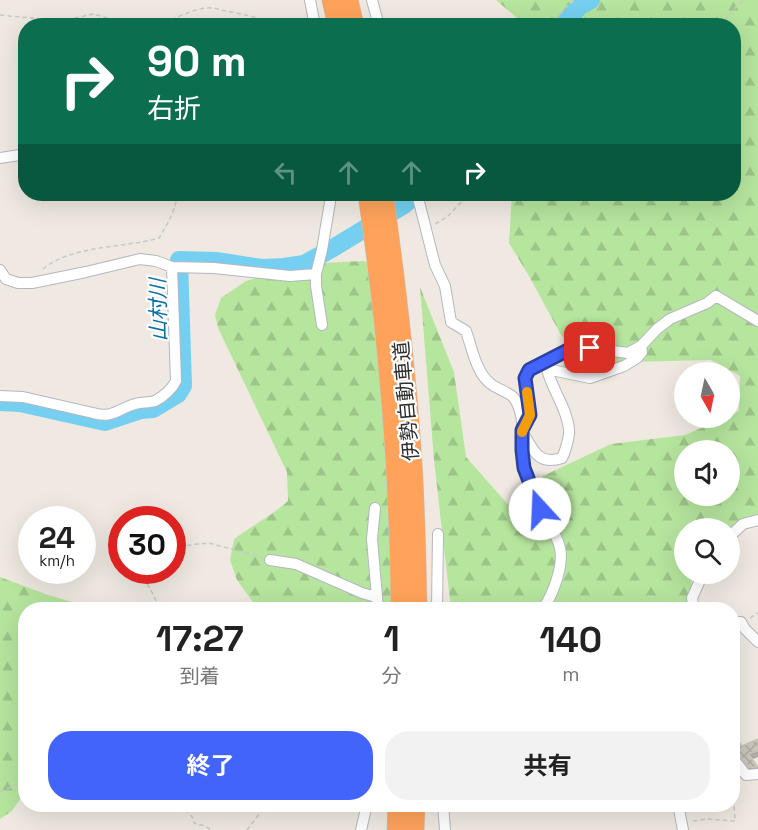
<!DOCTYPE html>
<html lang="ja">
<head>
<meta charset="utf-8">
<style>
	body { margin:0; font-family:"Space Grotesk","Noto Sans JP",sans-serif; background:#f2f2f2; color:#222; height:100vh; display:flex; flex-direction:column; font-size:22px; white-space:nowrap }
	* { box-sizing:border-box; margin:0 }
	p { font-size:20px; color:#767676 }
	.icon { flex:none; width:33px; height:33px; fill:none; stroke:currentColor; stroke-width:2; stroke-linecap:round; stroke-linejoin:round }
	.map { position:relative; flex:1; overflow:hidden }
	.sheet { position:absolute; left:18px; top:602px; width:722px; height:210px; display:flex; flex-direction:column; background:#fff; border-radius:24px; box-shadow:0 6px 24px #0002 }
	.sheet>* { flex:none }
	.hud { position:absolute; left:18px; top:18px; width:723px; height:183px; border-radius:24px; box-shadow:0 6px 24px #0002; background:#0b6e4f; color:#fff; overflow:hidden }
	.needle { width:39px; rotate:171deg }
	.tools { position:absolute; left:674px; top:362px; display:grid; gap:12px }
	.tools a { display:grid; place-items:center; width:66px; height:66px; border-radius:50%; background:#fff; box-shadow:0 6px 24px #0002; font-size:30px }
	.speed { position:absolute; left:18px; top:506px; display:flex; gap:12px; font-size:30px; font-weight:700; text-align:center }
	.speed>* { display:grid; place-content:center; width:78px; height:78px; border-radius:50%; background:#fff; box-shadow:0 6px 24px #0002; line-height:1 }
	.speed small { font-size:15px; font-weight:400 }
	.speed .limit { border:9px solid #d22; background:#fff; color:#111 }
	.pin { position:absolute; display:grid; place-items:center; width:51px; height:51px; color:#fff; margin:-26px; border-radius:12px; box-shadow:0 3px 9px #0006 }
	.me { position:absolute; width:66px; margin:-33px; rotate:340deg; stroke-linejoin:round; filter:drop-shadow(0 0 4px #0008) }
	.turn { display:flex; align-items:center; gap:21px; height:126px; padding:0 30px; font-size:27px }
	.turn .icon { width:78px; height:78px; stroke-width:2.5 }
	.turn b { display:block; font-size:42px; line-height:51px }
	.lanes { display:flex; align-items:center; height:57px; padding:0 30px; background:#0003; justify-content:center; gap:30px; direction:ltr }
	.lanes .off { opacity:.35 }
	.eta { display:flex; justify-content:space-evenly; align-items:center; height:102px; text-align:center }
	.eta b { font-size:36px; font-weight:700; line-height:42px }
	.action { display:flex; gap:12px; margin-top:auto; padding:12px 30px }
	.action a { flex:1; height:69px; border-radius:24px; background:#4264fb; color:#fff; font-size:24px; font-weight:700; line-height:69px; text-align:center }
	.action a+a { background:#f2f2f2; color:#222 }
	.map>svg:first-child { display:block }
</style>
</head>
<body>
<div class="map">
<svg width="758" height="830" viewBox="0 0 758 830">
	<defs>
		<pattern id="forest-firs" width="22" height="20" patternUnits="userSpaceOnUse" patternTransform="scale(1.5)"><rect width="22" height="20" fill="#b6e59e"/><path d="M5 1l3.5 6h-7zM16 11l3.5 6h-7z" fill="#9dc588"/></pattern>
		<pattern id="building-cross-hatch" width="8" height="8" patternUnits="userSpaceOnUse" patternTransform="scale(1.5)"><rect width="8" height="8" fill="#cbc7bf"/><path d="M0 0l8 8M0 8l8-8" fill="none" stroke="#afaba4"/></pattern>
		<filter id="shadow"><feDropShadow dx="3" dy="5" stdDeviation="0" flood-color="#0004"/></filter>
	</defs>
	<rect width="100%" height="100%" fill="#efe9e1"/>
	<path fill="url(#forest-firs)" fill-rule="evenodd" d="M 496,0 L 758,0 L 758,522 L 729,532 L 729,528 L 684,528 L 684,573 L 692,573 L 690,609 L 451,609 L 434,460 L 420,287 L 454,372 L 466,457 L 512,509 L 543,476 L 611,444 L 685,435 L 726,417 L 729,417 L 729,416 L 739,411 L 740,376 L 711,360 L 587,363 L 561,335 L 529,276 L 509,243 L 512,194 L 734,194 L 734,26 L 525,25 ZM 684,450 L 729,450 L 729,495 L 684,495 Z
		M 363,261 L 391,267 L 395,609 L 258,609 L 237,580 L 230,560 L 234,539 C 252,526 271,516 288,501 L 287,472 L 218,328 L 215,315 L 221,298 L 246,281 L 279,271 L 322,263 Z
		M 0,577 L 48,595 L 97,609 L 26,609 L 25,792 L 12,811 L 0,819 Z"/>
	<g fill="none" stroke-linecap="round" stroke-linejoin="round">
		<path stroke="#75cff0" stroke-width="18" d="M 562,26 L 580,6 L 591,0
			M 0,402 L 20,403 L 105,422 L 141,410 L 153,409 L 178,394 L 183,386 L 179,260 L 216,261 L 262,268 L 284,267 L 304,264 L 333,248 L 404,205 L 416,194"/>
	</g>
	<path fill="url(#building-cross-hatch)" stroke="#cbc5ba" stroke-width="1.5" filter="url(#shadow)" d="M 735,736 L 742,746 L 758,739 L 758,750 L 748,754 L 757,766 L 756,767 L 749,767 L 738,753 L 732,739 L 732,737 Z"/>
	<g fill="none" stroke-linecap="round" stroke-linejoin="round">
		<g stroke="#b4b7c1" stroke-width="12">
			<path id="minor" d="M 310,0 L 315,26
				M 372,0 L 379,26
				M 0,158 L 26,154
				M 417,194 L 435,265 L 445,286 L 451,322 L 466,331 C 472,348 476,373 491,384 C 497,389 509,392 514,398 C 529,420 518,446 525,469 C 528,482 534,496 539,508 C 546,522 557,533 560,548 C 564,566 553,594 543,609
				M 0,270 L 6,279 L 18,283 L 32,283 L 86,272 L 140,259 L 156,261 L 172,267 L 214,268 L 290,276 L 316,274
				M 322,325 L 316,286 L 316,274 L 322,250 L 330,202 L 330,194
				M 641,346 L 642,352 L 637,358 L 624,366 L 590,378 L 547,369 C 552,390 567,408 569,429 C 570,436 565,452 562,458 C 537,466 533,449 522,431 L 530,415 L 525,378 L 529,370 L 568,350 L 590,348 L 628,353 L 641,346 L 657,329 L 670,319 L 707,303 L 716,296 L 758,321
				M 0,396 L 23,397 L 93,413 C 112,419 118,409 135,404 C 141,402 149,403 155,401 C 163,397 172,389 176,381 L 172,267
				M 375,508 L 372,539 L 378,609
				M 729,537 L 743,524 L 758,520
				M 270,560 L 296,564 L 362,593 L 376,597
				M 437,609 L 438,534
				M 694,609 L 692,598 L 701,578 L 700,573
				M 732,622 L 741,622 L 745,629 L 758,642
				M 732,757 L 746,775 L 758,774
				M 443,804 L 445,830
				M 678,804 L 683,830
				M 361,830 L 367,804"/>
		</g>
		<g stroke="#c9c9c9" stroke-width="21">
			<path id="motorway" d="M 332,0 L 338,26
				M 348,0 L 354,26
				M 368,194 C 376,249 383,306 388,362 C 396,444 400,526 401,609
				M 383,194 C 395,278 405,363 411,449 C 415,502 416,556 417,609
				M 397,830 L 398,804
				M 414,830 L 415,804"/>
		</g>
		<path stroke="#c9c9c9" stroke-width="1.5" stroke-dasharray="4.5 3" stroke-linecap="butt" d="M 0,15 L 63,21 L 93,14 L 111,19 L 121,26
			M 158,26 C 172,20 192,9 207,8 C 213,7 220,10 226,11 C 252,15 278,26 305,24
			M 551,26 L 565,8 L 575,0
			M 720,26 L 734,9 L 744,0
			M 492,194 L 504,194
			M 435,224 L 447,217 L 469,194
			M 43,269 C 71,245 125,248 159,238 C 169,222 174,212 178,194
			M 172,547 L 209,543 L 261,557
			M 141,570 C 145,583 156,595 158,609
			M 750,618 L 758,613
			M 0,792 L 26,780
			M 180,804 L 194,819 L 194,823 L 205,826 L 211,830
			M 693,821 L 707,819 L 735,821 L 733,784 L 738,781
			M 247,830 L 267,804"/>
		<use href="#minor" stroke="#fff" stroke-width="10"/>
		<use href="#motorway" stroke="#ffa35c" stroke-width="20"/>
	</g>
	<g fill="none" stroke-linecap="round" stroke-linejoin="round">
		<g stroke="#2b41a3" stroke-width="15">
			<path id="route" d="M 540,509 L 524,468 L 522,450 L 522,430 L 530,415 L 525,378 L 529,370 L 568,350 L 590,348"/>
		</g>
		<use href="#route" stroke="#4264fb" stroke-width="10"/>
		<path stroke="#f59e0b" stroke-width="10" d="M 522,432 L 530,415 L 527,392"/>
	</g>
	<g text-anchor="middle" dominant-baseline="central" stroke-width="4.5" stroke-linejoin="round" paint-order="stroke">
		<g font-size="20" fill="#2e2e2e" stroke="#fff">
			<text transform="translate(406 401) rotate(-95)">伊勢自動車道</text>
		</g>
		<g font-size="21" font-style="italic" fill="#0d6fa3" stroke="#fff">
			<text transform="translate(158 310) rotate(-91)">山村川</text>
		</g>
	</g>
</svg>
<div class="tools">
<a><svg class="needle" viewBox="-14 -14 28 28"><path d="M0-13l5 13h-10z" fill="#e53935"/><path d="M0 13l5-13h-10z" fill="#767676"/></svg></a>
<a><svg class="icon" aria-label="sound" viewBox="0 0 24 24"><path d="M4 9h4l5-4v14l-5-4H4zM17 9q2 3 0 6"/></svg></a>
<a><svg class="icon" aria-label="search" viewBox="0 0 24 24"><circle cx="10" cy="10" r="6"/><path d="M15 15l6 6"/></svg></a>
</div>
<div class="speed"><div>24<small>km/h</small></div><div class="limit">30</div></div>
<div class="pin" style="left:590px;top:348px;background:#d93025"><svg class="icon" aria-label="arrive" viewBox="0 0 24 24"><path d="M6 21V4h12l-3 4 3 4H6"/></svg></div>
<svg class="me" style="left:540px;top:509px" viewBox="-20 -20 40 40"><circle r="19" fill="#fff"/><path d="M0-13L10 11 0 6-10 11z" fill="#4264fb"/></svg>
<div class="hud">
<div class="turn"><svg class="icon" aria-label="right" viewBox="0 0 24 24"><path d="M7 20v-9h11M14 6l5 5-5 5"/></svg><div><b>90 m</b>右折</div></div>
<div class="lanes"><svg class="icon off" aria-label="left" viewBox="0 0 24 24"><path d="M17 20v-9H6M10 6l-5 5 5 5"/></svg><svg class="icon off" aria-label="ahead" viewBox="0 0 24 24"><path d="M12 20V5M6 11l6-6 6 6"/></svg><svg class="icon off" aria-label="ahead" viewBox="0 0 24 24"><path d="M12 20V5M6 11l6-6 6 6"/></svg><svg class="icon" aria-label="right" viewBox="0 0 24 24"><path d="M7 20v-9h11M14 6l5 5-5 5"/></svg></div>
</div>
<section class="sheet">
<div class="eta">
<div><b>17:27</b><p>到着</p></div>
<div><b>1</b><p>分</p></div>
<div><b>140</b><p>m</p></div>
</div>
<div class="action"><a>終了</a><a>共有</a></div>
</section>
</div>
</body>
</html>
